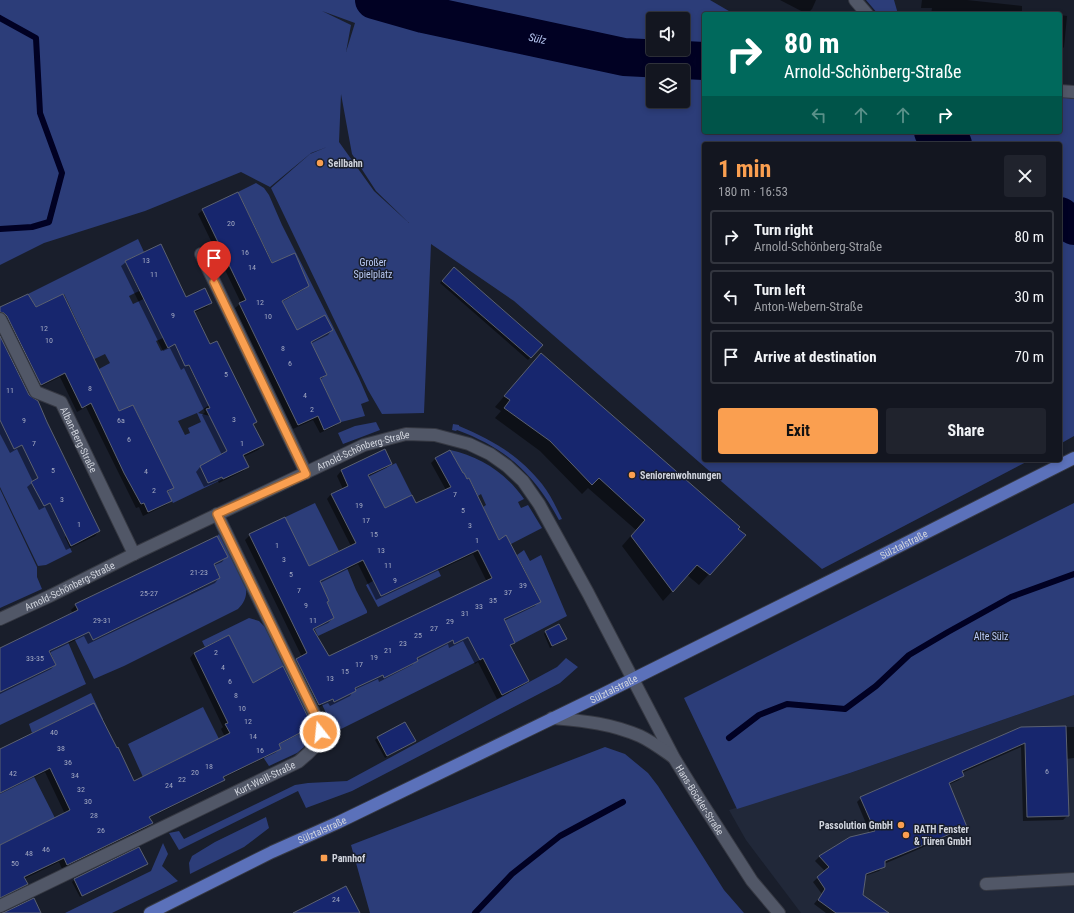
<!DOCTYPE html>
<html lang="en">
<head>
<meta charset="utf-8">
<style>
	body { margin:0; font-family:"Roboto Condensed",sans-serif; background:#20232d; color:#f1f3f6; height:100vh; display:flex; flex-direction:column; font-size:15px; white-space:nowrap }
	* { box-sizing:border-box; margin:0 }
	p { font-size:13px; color:#9d9fa5 }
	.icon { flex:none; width:22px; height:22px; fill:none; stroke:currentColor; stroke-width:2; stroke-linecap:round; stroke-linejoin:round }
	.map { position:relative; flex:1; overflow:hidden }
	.drawer { position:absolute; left:702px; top:142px; width:360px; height:320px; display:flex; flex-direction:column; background:#131620; border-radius:4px; box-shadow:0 2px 6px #0003,0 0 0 1px #32353e }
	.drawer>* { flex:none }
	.banner { position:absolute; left:702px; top:12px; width:360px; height:122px; border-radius:4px; box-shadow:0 2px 6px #0003,0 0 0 1px #32353e; background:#00695c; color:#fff; overflow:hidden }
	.tools { position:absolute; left:646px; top:12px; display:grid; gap:8px }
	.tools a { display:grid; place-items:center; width:44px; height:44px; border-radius:4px; background:#131620; box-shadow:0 2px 6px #0003,0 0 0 1px #32353e; font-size:20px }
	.pin { position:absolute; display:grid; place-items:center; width:34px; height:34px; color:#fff; margin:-41px -17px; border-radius:50% 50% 50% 0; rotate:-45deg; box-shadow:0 0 4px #0007 }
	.pin .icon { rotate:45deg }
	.me { position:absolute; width:44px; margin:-22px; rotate:344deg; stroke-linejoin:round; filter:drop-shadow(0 0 3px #0008) }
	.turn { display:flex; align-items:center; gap:14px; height:84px; padding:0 16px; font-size:18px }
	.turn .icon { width:52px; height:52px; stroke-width:2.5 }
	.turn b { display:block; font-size:28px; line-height:34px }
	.lanes { display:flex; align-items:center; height:38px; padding:0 16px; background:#0003; justify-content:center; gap:20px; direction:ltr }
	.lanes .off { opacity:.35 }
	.round { display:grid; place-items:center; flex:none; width:42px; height:42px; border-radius:4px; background:#20232d }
	.overview { display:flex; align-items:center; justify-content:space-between; height:68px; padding:0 16px }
	h1 { font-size:24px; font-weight:700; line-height:30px; color:#fa9f50 }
	.button { display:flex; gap:8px; margin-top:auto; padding:8px 16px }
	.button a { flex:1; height:46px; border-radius:4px; background:#fa9f50; color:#111; font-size:16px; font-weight:700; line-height:46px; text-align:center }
	.button a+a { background:#20232d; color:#f1f3f6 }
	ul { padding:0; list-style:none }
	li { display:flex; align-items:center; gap:12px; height:54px; margin:0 8px 6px; padding:0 8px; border:2px solid #32353e; border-radius:4px }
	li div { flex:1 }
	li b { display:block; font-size:15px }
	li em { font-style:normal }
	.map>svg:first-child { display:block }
</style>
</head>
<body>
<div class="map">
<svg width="1074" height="913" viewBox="0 0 1074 913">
	<rect width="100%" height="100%" fill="#191e2b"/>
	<path fill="#212839" d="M 1074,695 L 1074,913 L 801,913 L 746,840 L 729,810 L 850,773 Z"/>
	<path fill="#2c3d79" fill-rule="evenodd" d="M 0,0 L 710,0 L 734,14 L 704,14 L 704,132 L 1060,132 L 1060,97 L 1074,99 L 1074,436 L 1060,444 L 1060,144 L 704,144 L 704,460 L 1030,460 L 822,569 L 514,301 L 431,244 L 424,413 L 382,414 L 368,390 L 271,188 L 310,154 L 327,147 L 311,153 L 270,187 L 241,172 L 145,211 L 44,243 L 0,265 ZM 322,11 L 355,23 L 346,52 L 351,25 ZM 653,19 L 683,19 L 683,49 L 653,49 ZM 653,71 L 683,71 L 683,101 L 653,101 ZM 341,94 L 352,154 L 376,191 L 409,223 L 374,191 L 339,142 Z
		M 866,0 L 894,0 L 898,14 L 878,14 Z
		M 256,183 L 264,188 L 269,195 L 282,225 L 359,378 L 369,401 L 361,404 L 365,416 L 341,422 L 320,378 L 327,375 L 311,362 L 275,286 L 277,272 L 238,192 Z
		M 138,239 L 144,252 L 125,261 L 139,291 L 129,296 L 133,304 L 165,289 L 148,308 L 163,338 L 156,341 L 161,351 L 177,343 L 180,355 L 185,366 L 188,365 L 209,405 L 198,413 L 210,416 L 229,456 L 216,462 L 223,479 L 173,503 L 167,491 L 173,488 L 134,444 L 149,437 L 133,405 L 119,412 L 99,369 L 110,363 L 105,354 L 80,366 L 60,358 L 88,345 L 64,294 L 36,307 L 28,294 ZM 197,413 L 201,422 L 188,428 L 190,433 L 185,435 L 178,421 Z
		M 0,413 L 14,449 L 22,445 L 38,478 L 32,482 L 44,506 L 50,503 L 66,536 L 65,537 L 72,552 L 46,565 L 38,566 L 0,487 Z
		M 376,422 L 380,430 L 343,444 L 338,433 L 355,426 Z
		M 453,424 L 459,425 L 459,426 C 492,440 519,455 542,484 C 550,494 556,507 562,519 L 559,520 C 534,474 506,448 457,430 L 456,431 L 452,430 Z
		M 450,450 C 480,456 507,474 524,499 L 518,502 L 521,508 L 528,505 L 542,528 L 511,544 L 506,536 L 499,540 L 483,507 L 486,505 L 481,494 L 478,496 L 469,478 L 467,479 L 464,473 L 462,472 Z
		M 396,463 L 412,495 L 404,499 L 441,576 L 378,607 L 366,585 L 373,581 L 381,595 L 389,516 L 383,504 L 350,500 L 343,488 Z
		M 0,489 L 37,567 L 37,577 L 42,589 L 0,608 Z
		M 315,503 L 339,551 L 333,554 L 341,571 L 347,568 L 356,590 L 367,611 L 367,613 L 318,636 L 314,628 L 334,618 L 327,602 L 329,601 L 324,590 L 275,522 Z
		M 1074,503 L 1074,695 L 850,773 L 737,809 L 684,698 Z
		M 219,534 L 246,586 C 247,596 245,602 238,609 L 124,666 L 94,679 L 74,638 L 86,626 L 93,640 L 122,626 L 117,615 L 136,605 L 142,616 L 171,602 L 178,567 L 191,593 L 220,578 L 214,564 L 228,557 L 217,536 Z
		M 524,550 L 530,561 L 541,555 L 567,616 L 515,643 L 512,637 L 477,655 L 480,660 L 335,732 L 307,673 L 335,702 L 345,696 L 344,693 L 346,692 L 389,672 L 407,666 L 418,661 L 417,658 L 453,640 L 454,644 L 539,598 L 517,555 Z
		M 249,618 L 259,621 L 265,627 L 296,691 L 289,693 L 293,700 L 299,697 L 313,727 L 304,747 L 297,753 L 269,766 L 263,757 L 281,749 L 229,635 L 205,647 L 202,641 Z
		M 68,642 L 86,684 L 0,725 L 0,692 L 56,665 L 50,651 Z
		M 566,658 L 578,667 L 560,683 L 352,791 L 306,808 L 298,791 L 179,850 L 169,833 L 179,831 L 184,839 L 295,785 L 308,783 L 347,781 L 557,667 Z
		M 91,693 L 103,719 L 95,723 L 100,736 L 109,732 L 112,738 L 104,742 L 149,817 L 145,819 L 148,826 L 111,843 L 89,760 L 68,716 L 32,733 L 29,724 Z
		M 203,707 L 219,739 L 153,771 L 147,786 L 128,744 Z
		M 605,747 L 625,754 L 648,773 L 658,786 L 724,890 L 744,913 L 370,913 L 351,845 Z
		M 24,757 L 55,818 L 0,845 L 0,793 Z
		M 266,817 L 269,828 L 244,847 L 190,874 L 189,863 L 192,856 L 215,842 Z
		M 163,843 L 168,854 L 162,866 L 178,881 L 112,913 L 65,913 L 151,871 Z"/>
	<path fill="#0007" fill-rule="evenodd" d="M 780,0 L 816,0 L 812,9 L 807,14 Z
		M 922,0 L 967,0 L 1022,6 L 1022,11 L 1051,14 L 931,14 L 932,8 L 921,8 Z
		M 1060,15 L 1067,16 L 1064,47 L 1060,51 Z
		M 203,210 L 272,264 L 308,286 L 303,290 L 282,302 L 296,332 L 332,330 L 328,335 L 310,344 L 326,375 L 320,380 L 340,422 L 335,426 L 320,433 L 313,420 L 293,429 L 235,308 L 241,303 L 198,214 Z
		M 126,262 L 185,298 L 211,303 L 207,307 L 193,313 L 209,346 L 256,422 L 253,425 L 263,445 L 258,450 L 243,457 L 247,467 L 243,471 L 219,483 L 218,481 L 204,487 L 196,472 L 200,467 L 222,455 L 202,415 L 205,412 L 184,368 L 181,370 L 170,348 L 163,351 L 121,266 Z
		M 454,268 L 541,345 L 528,360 L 440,283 Z
		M 35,309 L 119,413 L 172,488 L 167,493 L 171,501 L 166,505 L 143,516 L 139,507 L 136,508 L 86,407 L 77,412 L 60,377 L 36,389 L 0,318 L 0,310 Z
		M 0,338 L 28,396 L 46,423 L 99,531 L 95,536 L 66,550 L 45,507 L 39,510 L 27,487 L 33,482 L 17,449 L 10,453 L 0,434 Z
		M 531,365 L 744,535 L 699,585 L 687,575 L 663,601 L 622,546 L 636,530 L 588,488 L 582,494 L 540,451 L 495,418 L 501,411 L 495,407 Z
		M 384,451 L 391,464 L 386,468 L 368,477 L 385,509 L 416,505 L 446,490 L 431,463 L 436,458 L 498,541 L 539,601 L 535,606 L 504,621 L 514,643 L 510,647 L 527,680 L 523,685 L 497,699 L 478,662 L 475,664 L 463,641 L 449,648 L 448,644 L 417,660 L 412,665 L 379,682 L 378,679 L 354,690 L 350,696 L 330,706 L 328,703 L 314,709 L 292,665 L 302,657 L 245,540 L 250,535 L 308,567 L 351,546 L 327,499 L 331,494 L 343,489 L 337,476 L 341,471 ZM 473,554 L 487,582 L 329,657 L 313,630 L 328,623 L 333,618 L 326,603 L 320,583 L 358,564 L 376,600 Z
		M 226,557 L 222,562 L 213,566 L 219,578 L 215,583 L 88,644 L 84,636 L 49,653 L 55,665 L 51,669 L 0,694 L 0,649 L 73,614 L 71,610 L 76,605 Z
		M 546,631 L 566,639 L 550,648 L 544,634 Z
		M 194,653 L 252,685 L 305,718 L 310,726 L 305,731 L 278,745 L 280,749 L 275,753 L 223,778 L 224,780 L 219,784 L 149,818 L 152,823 L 147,828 L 62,869 L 59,862 L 24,879 L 26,884 L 22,889 L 0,899 L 0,845 L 65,814 L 45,772 L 0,794 L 0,750 L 133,782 L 225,737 L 221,729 L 223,727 L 190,658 Z
		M 1074,727 L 1074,758 L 1066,759 L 1068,815 L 1063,820 L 1023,821 L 1021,747 L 962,773 L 963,776 L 959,780 L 948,785 L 965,827 L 961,831 L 884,864 L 884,866 L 879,871 L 865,876 L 862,895 L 882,913 L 826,913 L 814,904 L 822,894 L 813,882 L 825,871 L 815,861 L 819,857 L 850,838 L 870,833 L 857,802 L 861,798 L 1022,728 Z
		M 378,738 L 415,741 L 385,758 L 375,740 Z
		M 144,866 L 80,897 L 72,882 L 74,880 Z"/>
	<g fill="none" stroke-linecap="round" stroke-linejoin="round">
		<path stroke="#010123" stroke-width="6" d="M 0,18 L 36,38 L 40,113 L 62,173 L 49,222 L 32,227 L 0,229
			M 729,738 L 759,715 L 787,704 L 845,709 L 876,686 L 909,655 L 948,632 L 1011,597 L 1074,574
			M 475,913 L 512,874 L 560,836 L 623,802"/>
		<g stroke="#010123" stroke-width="38">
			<path id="s1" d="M 374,0 L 423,14 L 624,57 L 704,61"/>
			<path d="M 933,132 L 953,144"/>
			<path d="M 1060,216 L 1074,226"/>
		</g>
	</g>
	<path fill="#17266e" stroke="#5b6171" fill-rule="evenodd" d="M 238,192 L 272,263 L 295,253 L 309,286 L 282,301 L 297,330 L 325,315 L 333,330 L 311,342 L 327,375 L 320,378 L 341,422 L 324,430 L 318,416 L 298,425 L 239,303 L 246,300 L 202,209 Z
		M 161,244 L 186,297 L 205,288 L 212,303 L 194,311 L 210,344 L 217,341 L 257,422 L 253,424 L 264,445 L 243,455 L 249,467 L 223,479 L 222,477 L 208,483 L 200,466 L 227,451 L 206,409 L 210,408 L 189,365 L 185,366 L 175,344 L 168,348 L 125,261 Z
		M 454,267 L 543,345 L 531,358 L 442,281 Z
		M 28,294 L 36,307 L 63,294 L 119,411 L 133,405 L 174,488 L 167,491 L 172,501 L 148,512 L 144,503 L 141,504 L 124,473 L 91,403 L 82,408 L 65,373 L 41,385 L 7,316 L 4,313 L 0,312 L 0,307 Z
		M 0,336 L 29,395 L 38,401 L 47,422 L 100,531 L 71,546 L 50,503 L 44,506 L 31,482 L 38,478 L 22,445 L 14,449 L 0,420 Z
		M 541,353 L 740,527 L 738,529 L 746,535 L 710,575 L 697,565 L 673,592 L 631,536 L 645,520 L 599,478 L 592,485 L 550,441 L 504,408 L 510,400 L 504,396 Z
		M 385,449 L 392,464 L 368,475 L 385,508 L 412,495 L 416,503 L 451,487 L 435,458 L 450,450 L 463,473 L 464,473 L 467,479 L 469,478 L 499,540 L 506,535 L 541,602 L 504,619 L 515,643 L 510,645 L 529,681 L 502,695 L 483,658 L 480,660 L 468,637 L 454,644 L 453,640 L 417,658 L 418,661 L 384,678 L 383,675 L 355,688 L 356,691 L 334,702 L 333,699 L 319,705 L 296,659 L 307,653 L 249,534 L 285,517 L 309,566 L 356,543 L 331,494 L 348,486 L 341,470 ZM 478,550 L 492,578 L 329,656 L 313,629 L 334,618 L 327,602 L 329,601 L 320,581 L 363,560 L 381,596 Z
		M 217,536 L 228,557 L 214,564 L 220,578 L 93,640 L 89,632 L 49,651 L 56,665 L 0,692 L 0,648 L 78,610 L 75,604 Z
		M 559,624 L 567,639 L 552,646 L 545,631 Z
		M 229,635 L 253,683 L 283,666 L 305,711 L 308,717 L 306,718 L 311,727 L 279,744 L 281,749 L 223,777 L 225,780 L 149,817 L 153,823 L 67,865 L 64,858 L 45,867 L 24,877 L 28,884 L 0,898 L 0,845 L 70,810 L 50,768 L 0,793 L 0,749 L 94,703 L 117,748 L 118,747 L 134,781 L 230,733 L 225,724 L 228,723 L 194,653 Z
		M 405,722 L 416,741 L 387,756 L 377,737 Z
		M 1066,726 L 1069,816 L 1027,817 L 1025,743 L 962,771 L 964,776 L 949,783 L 967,827 L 885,861 L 885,867 L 866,874 L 863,895 L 889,913 L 836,913 L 818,900 L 825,889 L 817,877 L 829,867 L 819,856 L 850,837 L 875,831 L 860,797 L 1021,727 Z
		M 139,847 L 148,864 L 82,896 L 74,879 Z
		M 346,886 L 360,913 L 293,913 Z
		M 34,898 L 41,913 L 2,913 L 3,913 Z"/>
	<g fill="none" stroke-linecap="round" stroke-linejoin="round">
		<g stroke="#363943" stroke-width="14">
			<g id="minor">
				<path d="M 855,0 L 867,14"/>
				<path d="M 1060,91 L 1074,92"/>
				<path d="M 201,254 L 306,473"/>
				<path id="s2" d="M 0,319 L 36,392 L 61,402 L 134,554"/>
				<path id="s3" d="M 0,619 L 50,596 L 134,554 L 364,445 L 406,434 L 435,435 L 469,444 L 490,454 L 507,466 L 523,481 L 539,504 L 588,593 L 674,758 L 698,797 L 752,881 L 779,913"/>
				<path d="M 552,718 C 584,721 610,723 640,736 C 651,741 663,750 673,757"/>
				<path d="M 986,884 L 1074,879"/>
				<path id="s4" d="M 0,906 L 298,762 C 315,748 322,744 318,721 L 217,514"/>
			</g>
		</g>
		<g stroke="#363943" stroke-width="14">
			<g id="major">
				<path id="s5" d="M 150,913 L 272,852 L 337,823 L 601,695 L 882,555 L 1074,458"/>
			</g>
		</g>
		<use href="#minor" stroke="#515767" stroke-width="12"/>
		<use href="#major" stroke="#5b71ba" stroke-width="12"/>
	</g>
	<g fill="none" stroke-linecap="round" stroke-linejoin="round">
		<g stroke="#a26734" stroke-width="10">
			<path id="route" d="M 214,282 L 306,474 L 217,514 L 318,721 L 320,732"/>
		</g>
		<use href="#route" stroke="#fa9f50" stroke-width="7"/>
	</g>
	<g fill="#fa9f50" stroke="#191e2b" stroke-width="1.5">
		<circle cx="320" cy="163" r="4"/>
		<circle cx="632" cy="475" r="4"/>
		<circle cx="901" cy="825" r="4"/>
		<circle cx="906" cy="835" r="4"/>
		<rect x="320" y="854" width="8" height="8" rx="2"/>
	</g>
	<g text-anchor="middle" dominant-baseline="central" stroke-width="3" stroke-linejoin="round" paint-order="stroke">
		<g font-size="8" fill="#a2a8c1">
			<text x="231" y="223">20</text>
			<text x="245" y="252">16</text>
			<text x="146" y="260">13</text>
			<text x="252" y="267">14</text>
			<text x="154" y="274">11</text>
			<text x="260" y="302">12</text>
			<text x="173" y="315">9</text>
			<text x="268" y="316">10</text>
			<text x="44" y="328">12</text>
			<text x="49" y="340">10</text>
			<text x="283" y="348">8</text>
			<text x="290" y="363">6</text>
			<text x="226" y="374">5</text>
			<text x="90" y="388">8</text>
			<text x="10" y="390">11</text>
			<text x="305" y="395">4</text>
			<text x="312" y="409">2</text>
			<text x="234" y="419">3</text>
			<text x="24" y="420">9</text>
			<text x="121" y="420">6a</text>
			<text x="129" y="439">6</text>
			<text x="34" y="443">7</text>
			<text x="242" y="443">1</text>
			<text x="53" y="470">5</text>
			<text x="146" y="471">4</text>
			<text x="154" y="490">2</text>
			<text x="455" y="494">7</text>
			<text x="62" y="499">3</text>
			<text x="359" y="505">19</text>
			<text x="463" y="510">5</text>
			<text x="366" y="520">17</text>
			<text x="79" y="524">1</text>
			<text x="470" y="525">3</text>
			<text x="374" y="534">15</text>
			<text x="477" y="540">1</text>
			<text x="277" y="545">1</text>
			<text x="381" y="550">13</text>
			<text x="284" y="559">3</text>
			<text x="388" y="565">11</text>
			<text x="199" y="572">21-23</text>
			<text x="291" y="574">5</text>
			<text x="395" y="580">9</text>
			<text x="523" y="585">39</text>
			<text x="299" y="590">7</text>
			<text x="508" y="592">37</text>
			<text x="149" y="593">25-27</text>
			<text x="493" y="600">35</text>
			<text x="306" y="605">9</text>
			<text x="479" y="606">33</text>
			<text x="465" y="613">31</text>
			<text x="102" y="620">29-31</text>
			<text x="313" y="620">11</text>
			<text x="450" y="621">29</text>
			<text x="434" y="628">27</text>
			<text x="418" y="635">25</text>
			<text x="403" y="643">23</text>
			<text x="388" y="650">21</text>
			<text x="216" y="652">2</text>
			<text x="374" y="657">19</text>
			<text x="35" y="658">33-35</text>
			<text x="359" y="664">17</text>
			<text x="223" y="667">4</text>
			<text x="345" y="671">15</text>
			<text x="330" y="678">13</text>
			<text x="230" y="681">6</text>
			<text x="236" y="695">8</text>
			<text x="242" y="708">10</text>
			<text x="248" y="721">12</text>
			<text x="54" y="732">40</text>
			<text x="253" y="736">14</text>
			<text x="61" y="748">38</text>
			<text x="260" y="750">16</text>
			<text x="68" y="762">36</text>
			<text x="209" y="766">18</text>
			<text x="1047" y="771">6</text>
			<text x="195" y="772">20</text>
			<text x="13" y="773">42</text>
			<text x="75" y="775">34</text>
			<text x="182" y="779">22</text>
			<text x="169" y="785">24</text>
			<text x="81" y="789">32</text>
			<text x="88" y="801">30</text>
			<text x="94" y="815">28</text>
			<text x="101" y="830">26</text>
			<text x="46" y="849">46</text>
			<text x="29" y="853">48</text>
			<text x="15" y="863">50</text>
			<text x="336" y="899">24</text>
		</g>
		<g font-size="10" font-weight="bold" fill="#d0d4dd" stroke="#191e2b" text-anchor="start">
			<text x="328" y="163">Seilbahn</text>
			<text x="640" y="475">Seniorenwohnungen</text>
			<text x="893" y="825" text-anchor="end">Passolution GmbH</text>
			<text x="914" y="829">RATH Fenster<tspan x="914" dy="12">&amp; Türen GmbH</tspan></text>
			<text x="332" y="858">Pannhof</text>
		</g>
		<g font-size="10" fill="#bbcbf6" stroke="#191e2b">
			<text x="373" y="262">Großer<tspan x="373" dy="12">Spielplatz</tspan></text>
			<text x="991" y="636">Alte Sülz</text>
		</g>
		<g font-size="10" fill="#d0d4dd" stroke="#191e2b">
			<text stroke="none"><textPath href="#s2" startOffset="150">Alban-Berg-Straße</textPath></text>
			<text stroke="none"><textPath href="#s3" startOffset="401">Arnold-Schönberg-Straße</textPath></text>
			<text stroke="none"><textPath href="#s5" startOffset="839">Sülztalstraße</textPath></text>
			<text stroke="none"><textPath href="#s3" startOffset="77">Arnold-Schönberg-Straße</textPath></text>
			<text stroke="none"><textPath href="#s5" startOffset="515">Sülztalstraße</textPath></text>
			<text stroke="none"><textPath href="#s4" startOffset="294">Kurt-Weill-Straße</textPath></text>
			<text stroke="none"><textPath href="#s3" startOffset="942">Hans-Böckler-Straße</textPath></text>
			<text stroke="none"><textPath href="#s5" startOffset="191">Sülztalstraße</textPath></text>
		</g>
		<g font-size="11" font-style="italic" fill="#b9c9f4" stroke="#191e2b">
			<text stroke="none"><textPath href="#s1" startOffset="168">Sülz</textPath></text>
		</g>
	</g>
</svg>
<div class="tools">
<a><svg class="icon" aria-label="sound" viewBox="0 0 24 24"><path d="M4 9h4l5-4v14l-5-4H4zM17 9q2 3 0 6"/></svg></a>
<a><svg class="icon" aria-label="layers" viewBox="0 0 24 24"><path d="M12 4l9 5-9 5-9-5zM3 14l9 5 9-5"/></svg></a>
</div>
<div class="pin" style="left:214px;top:282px;background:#d93025"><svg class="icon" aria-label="arrive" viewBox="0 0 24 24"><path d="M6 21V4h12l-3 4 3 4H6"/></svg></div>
<svg class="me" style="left:320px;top:732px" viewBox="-20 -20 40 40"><circle r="17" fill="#fa9f50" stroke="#fff" stroke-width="3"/><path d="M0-11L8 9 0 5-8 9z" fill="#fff"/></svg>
<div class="banner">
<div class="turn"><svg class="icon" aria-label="right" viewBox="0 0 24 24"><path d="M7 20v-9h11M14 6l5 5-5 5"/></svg><div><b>80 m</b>Arnold-Schönberg-Straße</div></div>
<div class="lanes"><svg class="icon off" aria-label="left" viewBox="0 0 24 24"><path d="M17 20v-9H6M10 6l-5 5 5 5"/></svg><svg class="icon off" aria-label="ahead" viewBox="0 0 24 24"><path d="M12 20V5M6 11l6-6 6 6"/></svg><svg class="icon off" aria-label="ahead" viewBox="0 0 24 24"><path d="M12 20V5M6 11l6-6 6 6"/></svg><svg class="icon" aria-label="right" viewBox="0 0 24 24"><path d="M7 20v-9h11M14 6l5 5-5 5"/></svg></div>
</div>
<section class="drawer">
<div class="overview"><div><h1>1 min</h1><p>180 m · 16:53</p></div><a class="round"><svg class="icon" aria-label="close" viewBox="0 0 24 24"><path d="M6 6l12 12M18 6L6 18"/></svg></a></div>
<ul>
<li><svg class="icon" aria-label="right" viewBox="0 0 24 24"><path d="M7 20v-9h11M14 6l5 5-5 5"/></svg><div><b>Turn right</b><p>Arnold-Schönberg-Straße</p></div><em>80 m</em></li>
<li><svg class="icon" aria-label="left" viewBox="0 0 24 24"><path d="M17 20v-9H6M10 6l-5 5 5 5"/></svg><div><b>Turn left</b><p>Anton-Webern-Straße</p></div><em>30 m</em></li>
<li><svg class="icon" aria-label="arrive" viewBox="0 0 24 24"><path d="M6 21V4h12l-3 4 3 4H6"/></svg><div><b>Arrive at destination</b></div><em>70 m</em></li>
</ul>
<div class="button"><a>Exit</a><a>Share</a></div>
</section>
</div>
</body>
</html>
